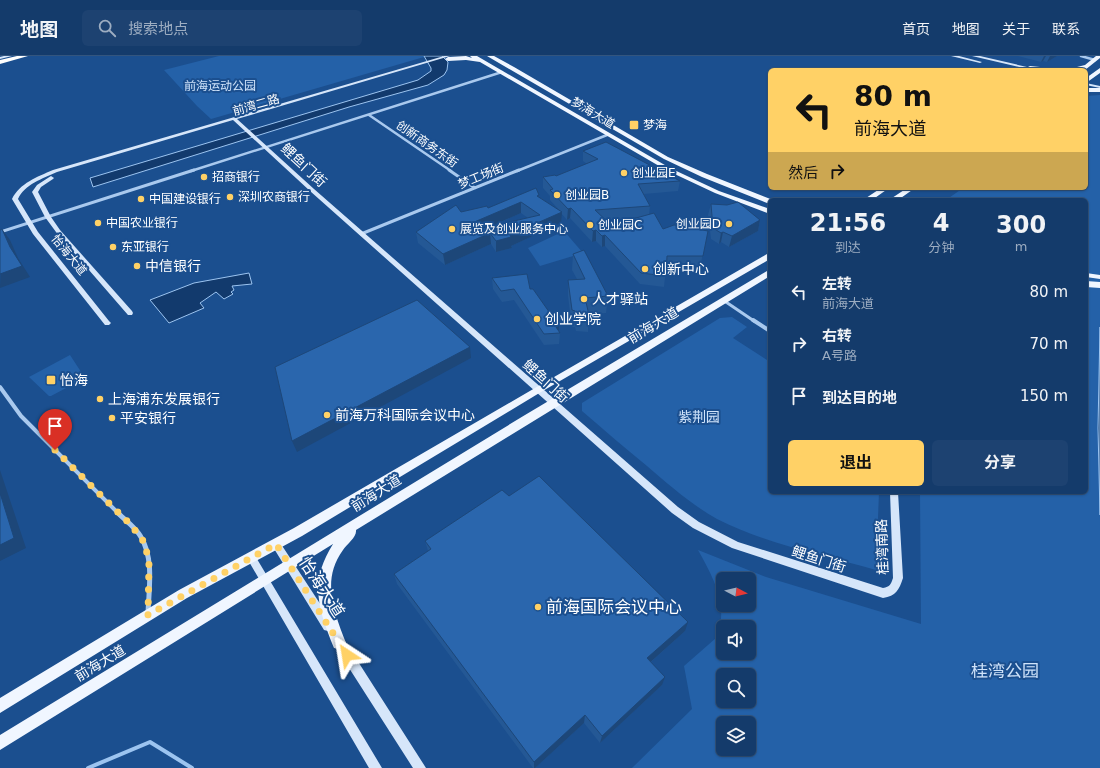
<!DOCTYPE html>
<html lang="zh">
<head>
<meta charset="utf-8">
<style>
	body { margin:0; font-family:"DejaVu Sans","Noto Sans SC",sans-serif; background:#1d4271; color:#f1f3f6; height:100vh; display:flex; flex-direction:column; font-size:15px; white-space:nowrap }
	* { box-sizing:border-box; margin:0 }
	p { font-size:13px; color:#9dadc1 }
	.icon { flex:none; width:22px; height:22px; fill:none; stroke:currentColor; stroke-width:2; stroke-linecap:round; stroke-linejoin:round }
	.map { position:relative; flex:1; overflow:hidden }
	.drawer { position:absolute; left:768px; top:142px; width:320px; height:296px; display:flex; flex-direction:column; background:#143b6b; border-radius:6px; box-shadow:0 1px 3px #0004,0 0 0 1px #33557e }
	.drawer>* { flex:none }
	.hud { position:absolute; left:768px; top:12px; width:320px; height:122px; border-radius:6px; box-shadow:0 1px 3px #0004,0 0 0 1px #33557e; background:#ffd166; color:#111; overflow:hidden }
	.needle { width:26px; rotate:97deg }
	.buttons { position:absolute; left:716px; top:516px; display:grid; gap:8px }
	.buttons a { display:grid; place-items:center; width:40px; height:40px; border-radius:6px; background:#143b6b; box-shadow:0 1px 3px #0004,0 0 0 1px #33557e; font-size:20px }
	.pin { position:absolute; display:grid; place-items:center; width:34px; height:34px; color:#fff; margin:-41px -17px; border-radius:50% 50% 50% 0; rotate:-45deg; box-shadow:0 0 4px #0007 }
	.pin .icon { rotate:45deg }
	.me { position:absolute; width:44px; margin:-22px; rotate:327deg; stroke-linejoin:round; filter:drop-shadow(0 0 3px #0008) }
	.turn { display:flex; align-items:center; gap:14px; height:84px; padding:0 20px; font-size:18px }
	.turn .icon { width:52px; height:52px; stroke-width:2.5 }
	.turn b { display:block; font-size:28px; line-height:34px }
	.then { display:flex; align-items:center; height:38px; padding:0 20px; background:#0003; gap:8px; font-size:15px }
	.eta { display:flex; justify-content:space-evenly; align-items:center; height:68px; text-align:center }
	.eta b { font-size:24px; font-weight:700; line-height:28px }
	.action { display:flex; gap:8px; margin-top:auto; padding:8px 20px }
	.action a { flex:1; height:46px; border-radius:6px; background:#ffd166; color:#111; font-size:16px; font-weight:700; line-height:46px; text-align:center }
	.action a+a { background:#1d4271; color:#f1f3f6 }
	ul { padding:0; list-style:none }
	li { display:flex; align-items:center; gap:12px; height:52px; padding:0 20px }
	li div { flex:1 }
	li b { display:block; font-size:15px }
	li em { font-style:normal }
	header { display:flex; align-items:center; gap:24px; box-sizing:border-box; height:56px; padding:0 20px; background:#143b6b; border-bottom:1px solid #33557e }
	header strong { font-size:19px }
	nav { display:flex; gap:22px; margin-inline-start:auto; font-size:14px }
	.search { width:280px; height:36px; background:#1d4271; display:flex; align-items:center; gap:10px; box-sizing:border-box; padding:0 14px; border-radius:6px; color:#9dadc1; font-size:15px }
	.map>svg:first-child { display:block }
</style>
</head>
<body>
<header>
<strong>地图</strong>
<div class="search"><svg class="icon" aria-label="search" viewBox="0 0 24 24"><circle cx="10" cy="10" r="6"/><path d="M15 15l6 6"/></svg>搜索地点</div>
<nav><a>首页</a><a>地图</a><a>关于</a><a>联系</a></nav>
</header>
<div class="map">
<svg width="1100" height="712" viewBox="0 0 1100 712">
	<rect width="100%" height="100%" fill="#1b4f8f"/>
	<path fill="#2461a8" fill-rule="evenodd" d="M 219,0 L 424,0 L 424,1 L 211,63 L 197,50 L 164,14 Z
		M 1100,39 L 1100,712 L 632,712 L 692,653 L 684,610 L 716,582 C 730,551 713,521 698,494 L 766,521 L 921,568 L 920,436 L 1086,436 L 1086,144 L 946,144 L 963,132 L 1086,132 L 1086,40 ZM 723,523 L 749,523 L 749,549 L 723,549 ZM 723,571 L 749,571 L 749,597 L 723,597 ZM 723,619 L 749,619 L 749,645 L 723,645 ZM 723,667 L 749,667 L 749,693 L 723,693 Z
		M 564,175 L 583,197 L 540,210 L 528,192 Z
		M 732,261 L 747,271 L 733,282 L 770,306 L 770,436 L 879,436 L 876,514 C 823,499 767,488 717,463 C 692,449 669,429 647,410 C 625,392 604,374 582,355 L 582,347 L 720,262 Z
		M 70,299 L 85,322 L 51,340 L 49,340 L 29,321 Z"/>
	<path fill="#123a6d" stroke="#9cc4f0" d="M 424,0 L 442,0 L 448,6 L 447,14 L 444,19 L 428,29 L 349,51 L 93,131 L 90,122 L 418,24 L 431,15 L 431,12 Z
		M 249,217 L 252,228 L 232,230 L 234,234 L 231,236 L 233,238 L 224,243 L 216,236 L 200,247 L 204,252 L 169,267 L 150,244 L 194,227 Z
		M 1100,271 L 1100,459 L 1098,372 Z"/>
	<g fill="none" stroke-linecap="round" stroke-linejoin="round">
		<path stroke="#9cc4f0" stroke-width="4" d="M 88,712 L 150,686 L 192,712"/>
		<path stroke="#a9c9ee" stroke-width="2.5" d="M 1081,0 L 1095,4
			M 369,59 L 451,115
			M 191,115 L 502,16
			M 517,115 L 607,79"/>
		<path stroke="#a9c9ee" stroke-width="3" d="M 449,114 L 475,132
			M 0,176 L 194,114
			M 361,178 L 519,114
			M 723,244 L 754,265"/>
		<path stroke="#a9c9ee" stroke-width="4" d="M 753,264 L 770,275
			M 0,331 L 21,360 L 120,459"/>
		<path stroke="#a9c9ee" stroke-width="5" d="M 119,458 C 126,465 136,472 141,481 C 154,503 149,532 148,557"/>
		<path fill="#d6e6fa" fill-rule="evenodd" d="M 4,0 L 12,0 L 0,3 L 0,1 Z
			M 444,0 L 450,0 L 237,63 L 314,133 L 678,451 L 699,466 L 738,486 L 883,532 C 890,531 891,528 893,522 L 890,436 L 898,436 L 903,522 C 899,534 896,540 883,542 L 732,492 L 693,472 L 672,457 L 310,135 L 233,64 L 57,116 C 42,123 25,128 18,143 L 38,176 L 109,265 L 111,267 L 109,269 L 105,269 L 33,178 L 12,143 C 20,127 37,121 53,114 Z
			M 951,0 L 959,0 L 982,6 L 980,7 Z
			M 972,0 L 980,0 L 1040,14 L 1032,14 Z
			M 1086,27 L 1100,30 L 1100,32 L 1086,29 Z
			M 51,120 L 54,122 L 53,123 L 41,131 L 38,136 L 51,161 L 60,174 L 132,255 L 133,257 L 132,259 L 128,259 L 56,176 L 45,161 L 32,136 L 37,129 Z
			M 276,484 L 279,485 L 332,566 L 333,570 L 332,574 L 328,575 L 324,574 L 273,491 L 271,488 L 273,485 Z
			M 251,497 L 254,498 L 382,712 L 369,712 L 248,504 L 246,501 L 248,498 Z
			M 337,578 L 341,579 L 426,712 L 413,712 L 333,587 L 332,583 L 333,579 Z"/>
		<path fill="#f0f6ff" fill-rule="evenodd" d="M 466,0 L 472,2 L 470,0 L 477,0 L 670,112 L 719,135 L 770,153 L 770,158 L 715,137 L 666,114 L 480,6 L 466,4 L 448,5 L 445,3 L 448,1 Z
			M 487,0 L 494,0 L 514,11 L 668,101 L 707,118 L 773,144 L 770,144 L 770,147 L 767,147 L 702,121 L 664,103 Z
			M 1096,0 L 1100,0 L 1100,2 L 1085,14 L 1065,14 L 1085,9 Z
			M 1030,10 L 1050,12 L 1053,14 L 1028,13 L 1028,11 Z
			M 1100,12 L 1100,17 L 1086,27 L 1086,22 Z
			M 1086,32 L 1100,32 L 1100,36 L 1086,36 Z
			M 881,132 L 889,132 L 872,144 L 863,144 Z
			M 907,132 L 915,132 L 898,144 L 889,144 Z
			M 767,198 L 770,198 L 770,203 L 541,336 L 302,480 L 187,542 L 0,657 L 0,642 L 179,534 L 294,472 L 535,332 Z
			M 767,215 L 770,215 L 770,220 L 356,474 C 357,481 347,488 343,494 C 321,524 334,556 346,587 L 344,592 L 339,593 L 334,592 C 318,552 309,526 333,488 L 0,694 L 0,679 L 525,359 Z
			M 1086,217 L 1100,219 L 1100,223 L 1086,221 Z
			M 1086,225 L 1100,226 L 1100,232 L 1086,231 Z"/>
		<path fill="#fff" fill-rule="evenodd" d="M 17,0 L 28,0 L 0,8 L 0,4 Z"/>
	</g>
	<path fill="#245895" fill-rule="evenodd" d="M 1018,0 L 1057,0 L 1047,6 L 1043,5 L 1041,6 Z
		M 583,95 L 680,125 L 678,135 L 644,138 L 650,150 L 649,159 L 663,173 L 708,175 L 700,211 L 666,211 L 664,231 L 640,228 L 605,190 L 602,191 L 596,185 L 592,186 L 570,162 L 567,164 L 561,157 L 561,167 L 511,190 L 512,192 L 496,196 L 491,188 L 445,209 L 418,187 L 416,176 L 461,156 L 488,152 L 539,141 L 559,154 L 550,144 L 550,140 L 543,132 L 543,121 L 556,120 L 587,108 L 583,105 ZM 521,157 L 528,162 L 492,170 ZM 641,161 L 611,169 L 605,164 Z
		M 711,148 L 760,164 L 758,175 L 729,191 L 721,186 L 719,188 L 711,183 L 708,159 Z
		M 573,198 L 608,240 L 606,257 L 588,258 L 588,276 L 576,275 L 575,271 L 572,271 L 568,240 L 568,224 L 577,223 L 572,214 Z
		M 492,222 L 530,233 L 560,277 L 559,288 L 544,289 L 514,244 L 502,246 L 493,233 Z
		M 509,440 L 685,575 L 651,606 L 662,629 L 600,687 L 584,667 L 535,712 L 533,712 L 397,528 L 394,518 L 428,495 L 425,485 Z"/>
	<path fill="#1d4779" d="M 1044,0 L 1046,0 L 1043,5 L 1041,6 Z
		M 1050,0 L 1057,0 L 1047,6 Z
		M 521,146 L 521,157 L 466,181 L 465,170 Z
		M 571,152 L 570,162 L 567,164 L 568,153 Z
		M 562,156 L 561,167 L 511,190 L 512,192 L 496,196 L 496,185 L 510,179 Z
		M 760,164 L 758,175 L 729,191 L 732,180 Z
		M 2,173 L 10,184 L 18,202 L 30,221 L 0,232 Z
		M 596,174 L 596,185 L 592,186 L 593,175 Z
		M 723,176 L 721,186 L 719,188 L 721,177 Z
		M 490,177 L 491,188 L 445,209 L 443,198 Z
		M 605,179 L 605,190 L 602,191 L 602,180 Z
		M 559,270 L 558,277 L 556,271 Z
		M 470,291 L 471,302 L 297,396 L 292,385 Z
		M 0,414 L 26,492 L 0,505 Z
		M 688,566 L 685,575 L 645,611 L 647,602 Z
		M 665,621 L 662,629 L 600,687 L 602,680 Z
		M 585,659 L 584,667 L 535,712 L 534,712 L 534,706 Z"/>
	<path fill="#2a66ad" stroke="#1d4779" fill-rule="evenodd" d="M 606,86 L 680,125 L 638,128 L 650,150 L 595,154 L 611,169 L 654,157 L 663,173 L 674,169 L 708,175 L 703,200 L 667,200 L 666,220 L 641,217 L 605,179 L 602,180 L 596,174 L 593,175 L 571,152 L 568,153 L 550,134 L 553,133 L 543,121 L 555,119 L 556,120 L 598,103 L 583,95 Z
		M 536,132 L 539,139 L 537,140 L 562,156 L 510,179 L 511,181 L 496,185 L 490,177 L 443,198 L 416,176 L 456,149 L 461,156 L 487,150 L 488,152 ZM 521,146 L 540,159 L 466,176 L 465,170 Z
		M 738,146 L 760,164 L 732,180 L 723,176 L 721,177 L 713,172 L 711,148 L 727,149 Z
		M 2,173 L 10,191 L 22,210 L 0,218 L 0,174 Z
		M 584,194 L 608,240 L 585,242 L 589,259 L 576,258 L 575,255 L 572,254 L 568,224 L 585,223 L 573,198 Z
		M 527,218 L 530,233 L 533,233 L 559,270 L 556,271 L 560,277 L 544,278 L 514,233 L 501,235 L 492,222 Z
		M 417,244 L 470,291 L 292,385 L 275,311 Z
		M 539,420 L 688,566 L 647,602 L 665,621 L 602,680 L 585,659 L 534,706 L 394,518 L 431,493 L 425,485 L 502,434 L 509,440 Z
		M 0,437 L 14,482 L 0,489 Z"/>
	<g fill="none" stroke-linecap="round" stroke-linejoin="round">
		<path stroke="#ffd166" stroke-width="7" stroke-dasharray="0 12.6" d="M 55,394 L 131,469 L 144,486 L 149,505 L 148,559 L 276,488 L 347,599"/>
	</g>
	<g fill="#ffd166" stroke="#1b4f8f" stroke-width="1.5">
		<rect x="629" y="64" width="10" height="10" rx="2"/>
		<circle cx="624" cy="117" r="4"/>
		<circle cx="204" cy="121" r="4"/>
		<circle cx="557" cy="139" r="4"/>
		<circle cx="230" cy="141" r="4"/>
		<circle cx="141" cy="143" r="4"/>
		<circle cx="98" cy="167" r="4"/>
		<circle cx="729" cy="168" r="4"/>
		<circle cx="590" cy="169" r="4"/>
		<circle cx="452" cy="173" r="4"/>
		<circle cx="113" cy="191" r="4"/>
		<circle cx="137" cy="210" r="4"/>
		<circle cx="645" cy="213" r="4"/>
		<circle cx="584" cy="243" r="4"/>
		<circle cx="537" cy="263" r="4"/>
		<rect x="46" y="319" width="10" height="10" rx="2"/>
		<circle cx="100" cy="343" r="4"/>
		<circle cx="327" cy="359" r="4"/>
		<circle cx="112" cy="362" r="4"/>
		<circle cx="538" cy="551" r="4"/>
	</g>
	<g text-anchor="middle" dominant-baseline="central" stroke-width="4" stroke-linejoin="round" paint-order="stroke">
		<g font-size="12" fill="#cfe3fa" stroke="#1b4f8f">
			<text x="220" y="30">前海运动公园</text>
		</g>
		<g font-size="12" fill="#fff" stroke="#1b4f8f">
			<text transform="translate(256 49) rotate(-16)">前湾二路</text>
			<text transform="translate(593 57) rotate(31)">梦海大道</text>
			<text transform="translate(427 88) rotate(35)">创新商务东街</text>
			<text transform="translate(481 120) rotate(-22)">梦工场街</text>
			<text transform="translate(69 199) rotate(51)">怡海大道</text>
		</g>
		<g font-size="12" fill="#fff" stroke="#1b4f8f" text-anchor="start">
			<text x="643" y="69">梦海</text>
			<text x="632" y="117">创业园E</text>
			<text x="212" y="121">招商银行</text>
			<text x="565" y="139">创业园B</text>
			<text x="238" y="141">深圳农商银行</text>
			<text x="149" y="143">中国建设银行</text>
			<text x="106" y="167">中国农业银行</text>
			<text x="721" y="168" text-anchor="end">创业园D</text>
			<text x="598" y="169">创业园C</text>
			<text x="460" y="173">展览及创业服务中心</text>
			<text x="121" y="191">东亚银行</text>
		</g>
		<g font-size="14" fill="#fff" stroke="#1b4f8f">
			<text transform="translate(304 109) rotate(43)">鲤鱼门街</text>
			<text transform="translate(653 269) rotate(-31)">前海大道</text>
			<text transform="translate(546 325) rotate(42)">鲤鱼门街</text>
			<text transform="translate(376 437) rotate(-32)">前海大道</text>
			<text transform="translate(882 491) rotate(-92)">桂湾南路</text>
			<text transform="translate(819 503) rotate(18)">鲤鱼门街</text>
			<text transform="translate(100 607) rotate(-31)">前海大道</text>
		</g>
		<g font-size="14" fill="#fff" stroke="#1b4f8f" text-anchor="start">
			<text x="145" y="210">中信银行</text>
			<text x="653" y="213">创新中心</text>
			<text x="592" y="243">人才驿站</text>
			<text x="545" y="263">创业学院</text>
			<text x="60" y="324">怡海</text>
			<text x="108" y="343">上海浦东发展银行</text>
			<text x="335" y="359">前海万科国际会议中心</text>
			<text x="120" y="362">平安银行</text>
		</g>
		<g font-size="14" fill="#cfe3fa" stroke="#1b4f8f">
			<text x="699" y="361">紫荆园</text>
		</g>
		<g font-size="17" fill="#fff" stroke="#1b4f8f">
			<text transform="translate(322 531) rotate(57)">怡海大道</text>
		</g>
		<g font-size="17" fill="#fff" stroke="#1b4f8f" text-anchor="start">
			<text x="546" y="551">前海国际会议中心</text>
		</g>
		<g font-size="17" fill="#cfe3fa" stroke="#1b4f8f">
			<text x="1005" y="615">桂湾公园</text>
		</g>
	</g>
</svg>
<div class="buttons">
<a><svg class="needle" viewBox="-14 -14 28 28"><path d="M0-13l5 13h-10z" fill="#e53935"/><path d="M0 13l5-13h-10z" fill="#9dadc1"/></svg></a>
<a><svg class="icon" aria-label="sound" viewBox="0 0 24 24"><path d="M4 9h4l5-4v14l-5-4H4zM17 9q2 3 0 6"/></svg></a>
<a><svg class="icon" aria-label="search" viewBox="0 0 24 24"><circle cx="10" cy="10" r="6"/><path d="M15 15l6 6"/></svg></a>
<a><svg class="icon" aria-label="layers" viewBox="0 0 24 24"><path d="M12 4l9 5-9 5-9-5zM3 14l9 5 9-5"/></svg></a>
</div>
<div class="pin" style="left:55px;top:394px;background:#d93025"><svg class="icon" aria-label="arrive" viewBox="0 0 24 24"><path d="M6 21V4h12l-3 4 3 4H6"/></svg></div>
<svg class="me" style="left:347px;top:599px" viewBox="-20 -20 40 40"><path d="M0-17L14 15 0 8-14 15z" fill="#ffd166" stroke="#fff" stroke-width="4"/></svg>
<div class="hud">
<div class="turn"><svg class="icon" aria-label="left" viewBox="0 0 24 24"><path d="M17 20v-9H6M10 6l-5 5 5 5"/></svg><div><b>80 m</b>前海大道</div></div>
<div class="then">然后<svg class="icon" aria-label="right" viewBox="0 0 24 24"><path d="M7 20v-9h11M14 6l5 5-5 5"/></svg></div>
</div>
<section class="drawer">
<div class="eta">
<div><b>21:56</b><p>到达</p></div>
<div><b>4</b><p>分钟</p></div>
<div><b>300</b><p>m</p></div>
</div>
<ul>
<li><svg class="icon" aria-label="left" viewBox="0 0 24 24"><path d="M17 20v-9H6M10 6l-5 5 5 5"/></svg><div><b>左转</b><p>前海大道</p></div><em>80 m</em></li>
<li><svg class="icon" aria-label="right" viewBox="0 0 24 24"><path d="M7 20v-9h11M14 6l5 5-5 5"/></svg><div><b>右转</b><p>A号路</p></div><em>70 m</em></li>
<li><svg class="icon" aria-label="arrive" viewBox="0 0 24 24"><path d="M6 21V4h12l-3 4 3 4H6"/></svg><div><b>到达目的地</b></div><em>150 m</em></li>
</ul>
<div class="action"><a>退出</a><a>分享</a></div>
</section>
</div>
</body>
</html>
